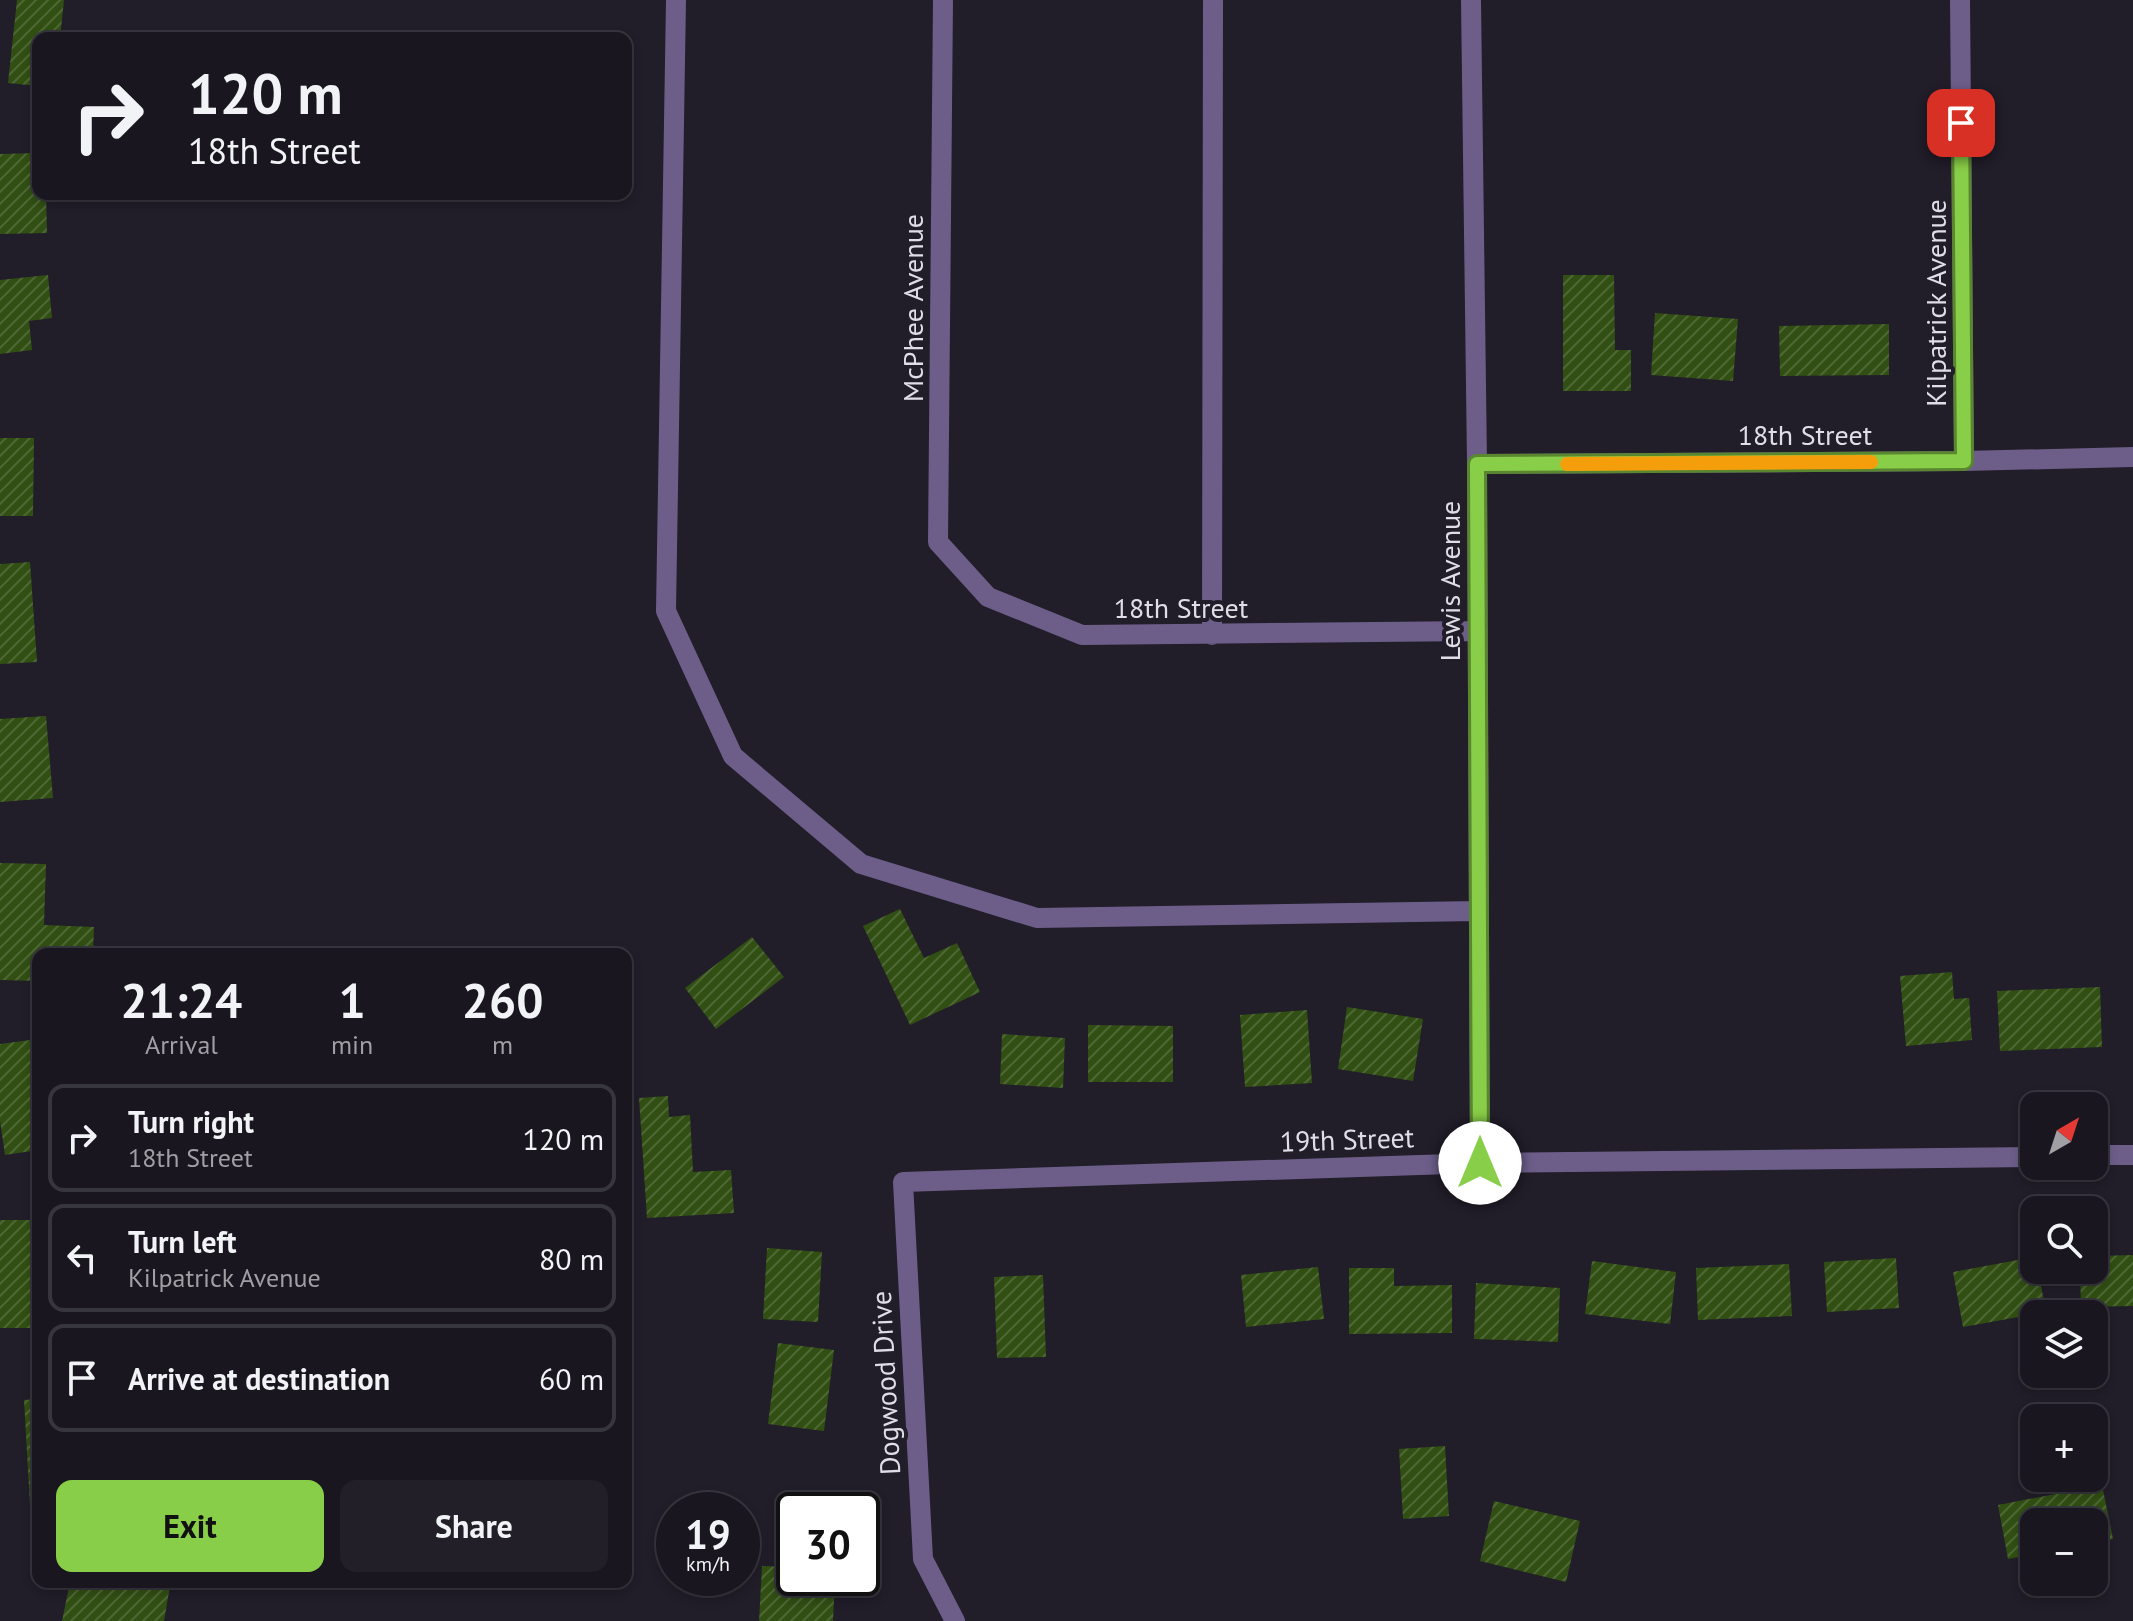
<!DOCTYPE html>
<html lang="en">
<head>
<meta charset="utf-8">
<style>
	body { margin:0; font-family:"PT Sans",sans-serif; background:#221f28; color:#f1f3f6; height:100vh; display:flex; flex-direction:column; font-size:30px; white-space:nowrap }
	* { box-sizing:border-box; margin:0 }
	p { font-size:26px; color:#9f9fa4 }
	.icon { flex:none; width:44px; height:44px; fill:none; stroke:currentColor; stroke-width:2; stroke-linecap:round; stroke-linejoin:round }
	.map { position:relative; flex:1; overflow:hidden }
	.panel { position:absolute; left:32px; top:948px; width:600px; height:640px; display:flex; flex-direction:column; background:#19161f; border-radius:16px; box-shadow:0 4px 12px #0003,0 0 0 2px #37353d }
	.panel>* { flex:none }
	.hud { position:absolute; left:32px; top:32px; width:600px; height:168px; border-radius:16px; box-shadow:0 4px 12px #0003,0 0 0 2px #37353d; background:#19161f; color:#f1f3f6; overflow:hidden }
	.needle { width:52px; rotate:39deg }
	.tools { position:absolute; left:2020px; top:1092px; display:grid; gap:16px }
	.tools a { display:grid; place-items:center; width:88px; height:88px; border-radius:16px; background:#19161f; box-shadow:0 4px 12px #0003,0 0 0 2px #37353d; font-size:40px }
	.speed { position:absolute; left:656px; top:1492px; display:flex; gap:16px; font-size:40px; font-weight:700; text-align:center }
	.speed>* { display:grid; place-content:center; width:104px; height:104px; border-radius:50%; background:#19161f; box-shadow:0 4px 12px #0003,0 0 0 2px #37353d; line-height:1 }
	.speed small { font-size:20px; font-weight:400 }
	.speed .limit { border:4px solid #111; border-radius:12px; background:#fff; color:#111 }
	.pin { position:absolute; display:grid; place-items:center; width:68px; height:68px; color:#fff; margin:-34px; border-radius:16px; box-shadow:0 4px 12px #0006 }
	.me { position:absolute; width:88px; margin:-44px; rotate:0deg; stroke-linejoin:round; filter:drop-shadow(0 0 6px #0008) }
	.turn { display:flex; align-items:center; gap:28px; height:168px; padding:0 24px; font-size:36px }
	.turn .icon { width:104px; height:104px; stroke-width:2.5 }
	.turn b { display:block; font-size:56px; line-height:68px }
	.eta { display:flex; justify-content:space-evenly; align-items:center; height:136px; text-align:center }
	.eta b { font-size:48px; font-weight:700; line-height:56px }
	.action { display:flex; gap:16px; margin-top:auto; padding:16px 24px }
	.action a { flex:1; height:92px; border-radius:16px; background:#89ce48; color:#111; font-size:32px; font-weight:700; line-height:92px; text-align:center }
	.action a+a { background:#221f28; color:#f1f3f6 }
	ul { padding:0; list-style:none }
	li { display:flex; align-items:center; gap:24px; height:108px; margin:0 16px 12px; padding:0 8px; border:4px solid #37353d; border-radius:16px }
	li div { flex:1 }
	li b { display:block; font-size:30px }
	li em { font-style:normal }
	.map>svg:first-child { display:block }
</style>
</head>
<body>
<div class="map">
<svg width="2133" height="1621" viewBox="0 0 2133 1621">
	<defs>
		<pattern id="building-hatch" width="6" height="6" patternUnits="userSpaceOnUse" patternTransform="scale(2)"><rect width="6" height="6" fill="#314f13"/><path d="M-1 1l2-2M0 6l6-6M5 7l2-2" fill="none" stroke="#4e6835"/></pattern>
	</defs>
	<rect width="100%" height="100%" fill="#211d29"/>
	<path fill="url(#building-hatch)" d="M 17,0 L 64,0 L 60,38 L 38,38 L 38,86 L 8,83 Z
		M 38,153 L 38,194 L 46,194 L 47,233 L 0,234 L 0,154 Z
		M 48,275 L 52,318 L 29,321 L 32,350 L 0,354 L 0,280 Z
		M 1563,275 L 1614,275 L 1615,350 L 1631,350 L 1631,391 L 1563,391 Z
		M 1655,313 L 1738,319 L 1733,381 L 1651,375 Z
		M 1889,324 L 1889,375 L 1780,376 L 1779,326 Z
		M 0,438 L 34,438 L 33,516 L 0,516 Z
		M 30,562 L 37,662 L 0,664 L 0,564 Z
		M 46,716 L 53,798 L 0,802 L 0,719 Z
		M 0,863 L 46,864 L 44,925 L 94,927 L 93,954 L 38,954 L 38,981 L 0,980 Z
		M 900,909 L 924,958 L 957,943 L 980,992 L 910,1025 L 863,926 Z
		M 752,937 L 784,977 L 716,1029 L 685,988 Z
		M 1952,972 L 1954,999 L 1969,998 L 1972,1040 L 1906,1046 L 1900,976 Z
		M 2100,987 L 2102,1047 L 2000,1051 L 1997,991 Z
		M 1347,1007 L 1423,1019 L 1413,1081 L 1338,1069 Z
		M 1307,1010 L 1312,1083 L 1245,1087 L 1240,1015 Z
		M 1088,1025 L 1173,1026 L 1173,1082 L 1088,1082 Z
		M 1002,1034 L 1065,1038 L 1063,1088 L 1000,1084 Z
		M 38,1039 L 38,1150 L 5,1155 L 0,1121 L 0,1044 Z
		M 668,1096 L 669,1117 L 690,1115 L 693,1172 L 731,1170 L 734,1213 L 647,1218 L 639,1098 Z
		M 0,1220 L 38,1220 L 38,1328 L 0,1328 Z
		M 767,1248 L 822,1252 L 818,1322 L 763,1319 Z
		M 2133,1255 L 2133,1306 L 2081,1307 L 2080,1270 L 2094,1270 L 2094,1256 Z
		M 2034,1257 L 2034,1270 L 2038,1270 L 2046,1312 L 1963,1327 L 1953,1272 Z
		M 1896,1258 L 1899,1308 L 1827,1312 L 1824,1262 Z
		M 1592,1261 L 1676,1272 L 1670,1324 L 1585,1314 Z
		M 1789,1264 L 1792,1316 L 1698,1320 L 1696,1268 Z
		M 1318,1267 L 1324,1319 L 1246,1327 L 1241,1275 Z
		M 1349,1268 L 1394,1268 L 1394,1286 L 1452,1285 L 1452,1333 L 1349,1334 Z
		M 1043,1275 L 1046,1357 L 997,1358 L 994,1277 Z
		M 1476,1283 L 1560,1288 L 1558,1342 L 1474,1339 Z
		M 778,1343 L 834,1350 L 824,1431 L 768,1424 Z
		M 38,1399 L 38,1505 L 30,1506 L 24,1400 Z
		M 1445,1446 L 1449,1516 L 1403,1519 L 1399,1449 Z
		M 2102,1485 L 2113,1539 L 2094,1542 L 2094,1522 L 2034,1522 L 2034,1554 L 2008,1559 L 1998,1505 Z
		M 1494,1501 L 1580,1521 L 1566,1582 L 1480,1561 Z
		M 762,1566 L 794,1567 L 794,1578 L 835,1578 L 833,1621 L 759,1621 Z
		M 70,1582 L 148,1582 L 170,1586 L 164,1621 L 62,1621 Z"/>
	<g fill="none" stroke-linecap="round" stroke-linejoin="round">
		<path stroke="#6c5e89" stroke-width="20" d="M 676,0 L 666,611 L 733,756 L 861,864 L 1037,918 L 1478,911
			M 943,0 L 938,542 L 988,597 L 1082,635 L 1478,631
			M 1471,0 L 1477,464 L 1480,1163
			M 1960,0 L 1964,461
			M 1477,464 L 1964,461 L 2133,457
			M 1212,635 L 1213,0
			M 2094,1155 L 2133,1155
			M 955,1621 L 923,1559 L 903,1182 L 1480,1163 L 2034,1157"/>
	</g>
	<g fill="none" stroke-linecap="round" stroke-linejoin="round">
		<g stroke="#59862f" stroke-width="20">
			<path id="route" d="M 1480,1163 L 1477,464 L 1964,461 L 1961,123"/>
		</g>
		<use href="#route" stroke="#89ce48" stroke-width="14"/>
		<path stroke="#f59e0b" stroke-width="14" d="M 1567,464 L 1871,462"/>
	</g>
	<g text-anchor="middle" dominant-baseline="central" stroke-width="8" stroke-linejoin="round" paint-order="stroke">
		<g font-size="28" fill="#dfdde5" stroke="#211d29">
			<text transform="translate(1935 303) rotate(-90)">Kilpatrick Avenue</text>
			<text transform="translate(912 308) rotate(-90)">McPhee Avenue</text>
			<text x="1805" y="434">18th Street</text>
			<text transform="translate(1449 581) rotate(-90)">Lewis Avenue</text>
			<text x="1181" y="607">18th Street</text>
			<text transform="translate(1347 1139) rotate(-2)">19th Street</text>
			<text transform="translate(885 1383) rotate(-93)">Dogwood Drive</text>
		</g>
	</g>
</svg>
<div class="tools">
<a><svg class="needle" viewBox="-14 -14 28 28"><path d="M0-13l5 13h-10z" fill="#e53935"/><path d="M0 13l5-13h-10z" fill="#9f9fa4"/></svg></a>
<a><svg class="icon" aria-label="search" viewBox="0 0 24 24"><circle cx="10" cy="10" r="6"/><path d="M15 15l6 6"/></svg></a>
<a><svg class="icon" aria-label="layers" viewBox="0 0 24 24"><path d="M12 4l9 5-9 5-9-5zM3 14l9 5 9-5"/></svg></a>
<a>+</a>
<a>−</a>
</div>
<div class="speed"><div>19<small>km/h</small></div><div class="limit">30</div></div>
<div class="pin" style="left:1961px;top:123px;background:#d93025"><svg class="icon" aria-label="arrive" viewBox="0 0 24 24"><path d="M6 21V4h12l-3 4 3 4H6"/></svg></div>
<svg class="me" style="left:1480px;top:1163px" viewBox="-20 -20 40 40"><circle r="19" fill="#fff"/><path d="M0-13L10 11 0 6-10 11z" fill="#89ce48"/></svg>
<div class="hud">
<div class="turn"><svg class="icon" aria-label="right" viewBox="0 0 24 24"><path d="M7 20v-9h11M14 6l5 5-5 5"/></svg><div><b>120 m</b>18th Street</div></div>
</div>
<section class="panel">
<div class="eta">
<div><b>21:24</b><p>Arrival</p></div>
<div><b>1</b><p>min</p></div>
<div><b>260</b><p>m</p></div>
</div>
<ul>
<li><svg class="icon" aria-label="right" viewBox="0 0 24 24"><path d="M7 20v-9h11M14 6l5 5-5 5"/></svg><div><b>Turn right</b><p>18th Street</p></div><em>120 m</em></li>
<li><svg class="icon" aria-label="left" viewBox="0 0 24 24"><path d="M17 20v-9H6M10 6l-5 5 5 5"/></svg><div><b>Turn left</b><p>Kilpatrick Avenue</p></div><em>80 m</em></li>
<li><svg class="icon" aria-label="arrive" viewBox="0 0 24 24"><path d="M6 21V4h12l-3 4 3 4H6"/></svg><div><b>Arrive at destination</b></div><em>60 m</em></li>
</ul>
<div class="action"><a>Exit</a><a>Share</a></div>
</section>
</div>
</body>
</html>
